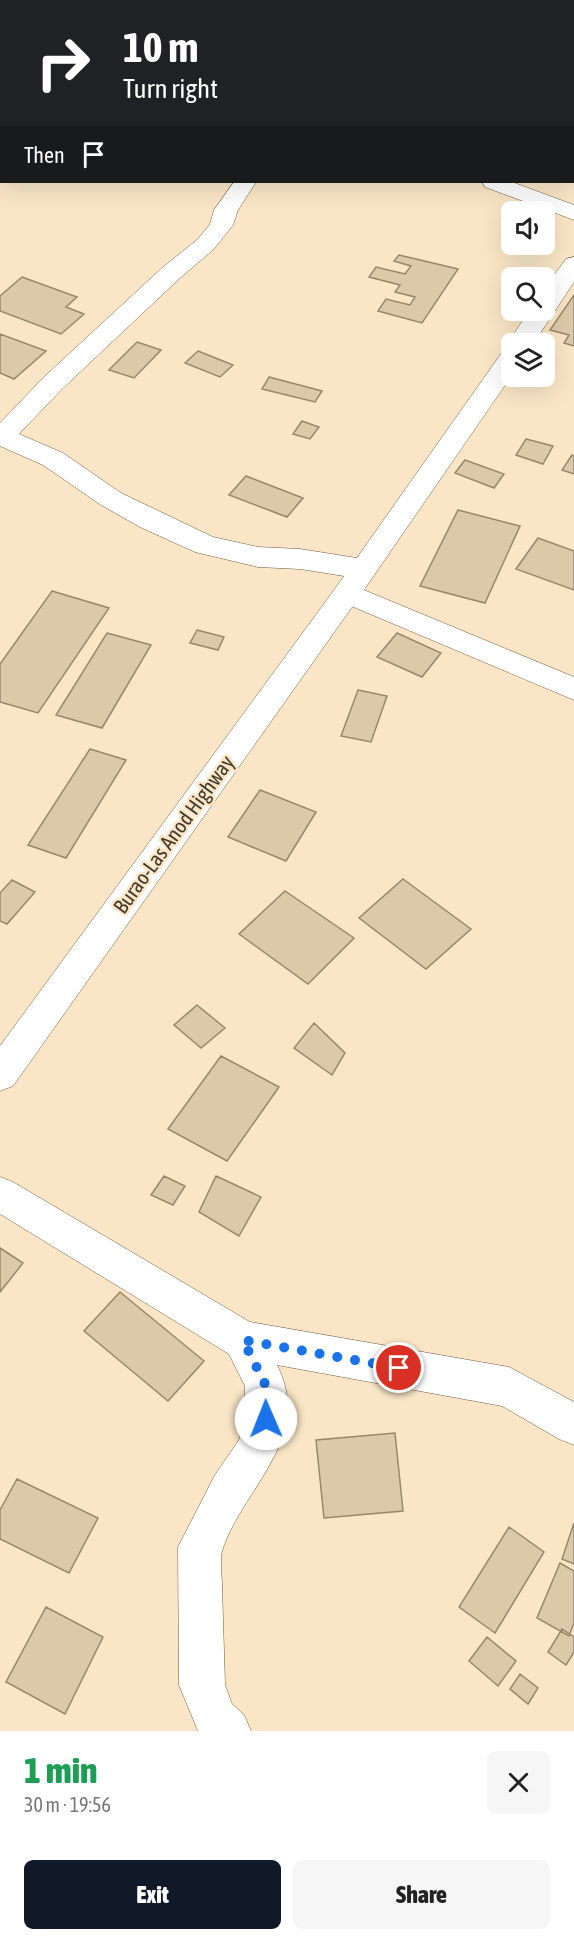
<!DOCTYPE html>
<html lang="en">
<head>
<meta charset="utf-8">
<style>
	body { margin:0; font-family:"Asap Condensed",sans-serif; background:#f6f6f6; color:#222; height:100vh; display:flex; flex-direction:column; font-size:22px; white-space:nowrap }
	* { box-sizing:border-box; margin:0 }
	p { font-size:20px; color:#767676 }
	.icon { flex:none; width:33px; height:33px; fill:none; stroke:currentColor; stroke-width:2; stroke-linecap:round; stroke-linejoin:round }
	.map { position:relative; height:1731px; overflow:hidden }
	.side { display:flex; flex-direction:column; background:#fff; flex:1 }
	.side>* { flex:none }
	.hud { position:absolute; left:0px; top:0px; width:574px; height:183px; box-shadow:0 6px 24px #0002; background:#202124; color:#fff; overflow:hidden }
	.controls { position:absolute; left:501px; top:201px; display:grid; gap:12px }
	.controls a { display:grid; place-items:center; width:54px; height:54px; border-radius:9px; background:#fff; box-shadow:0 6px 24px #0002; font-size:30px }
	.pin { position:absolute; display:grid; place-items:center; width:51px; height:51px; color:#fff; margin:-26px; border:3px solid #fff; border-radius:50%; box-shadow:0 2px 6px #0007 }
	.me { position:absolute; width:66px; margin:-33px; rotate:359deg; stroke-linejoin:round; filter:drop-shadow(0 0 4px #0008) }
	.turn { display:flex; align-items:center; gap:21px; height:126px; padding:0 24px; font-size:27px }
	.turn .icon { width:78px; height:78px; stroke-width:2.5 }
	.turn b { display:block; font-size:42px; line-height:51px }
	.then { display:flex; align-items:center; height:57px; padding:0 24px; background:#0003; gap:12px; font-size:22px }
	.round { display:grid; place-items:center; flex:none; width:63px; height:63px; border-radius:9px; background:#f6f6f6 }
	.overview { display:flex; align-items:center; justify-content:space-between; height:102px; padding:0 24px }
	h1 { font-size:36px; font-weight:800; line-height:45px; color:#1e9e55 }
	.button { display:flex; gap:12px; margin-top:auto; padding:12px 24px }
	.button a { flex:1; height:69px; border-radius:9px; background:#111827; color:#fff; font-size:24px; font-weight:800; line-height:69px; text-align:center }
	.button a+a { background:#f6f6f6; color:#222 }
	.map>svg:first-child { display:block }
</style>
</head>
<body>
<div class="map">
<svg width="574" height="1731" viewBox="0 0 574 1731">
	<rect width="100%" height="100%" fill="#fae6c6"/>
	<path fill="#dcc9a9" stroke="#988769" stroke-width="1.5" d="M 399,255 L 458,269 L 422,323 L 378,311 L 386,299 L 410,305 L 415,297 L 395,292 L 400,285 L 369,277 L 376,267 L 405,274 L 411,266 L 394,261 Z
		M 22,277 L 77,297 L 66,307 L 84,314 L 61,334 L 0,311 L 0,296 Z
		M 574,295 L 574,346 L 564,343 L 569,335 L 550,330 Z
		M 0,334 L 46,351 L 14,379 L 0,373 Z
		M 137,342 L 161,350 L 134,378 L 109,370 Z
		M 198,351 L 233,365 L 220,377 L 185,363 Z
		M 269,377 L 322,391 L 315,402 L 262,389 Z
		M 302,421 L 319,427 L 310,439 L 293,434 Z
		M 526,439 L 553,446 L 543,464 L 516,455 Z
		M 572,455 L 574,456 L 574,474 L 562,470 Z
		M 465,460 L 504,474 L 494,488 L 455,473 Z
		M 246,476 L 303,498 L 287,517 L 229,495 Z
		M 458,510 L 520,526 L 485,603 L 420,586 Z
		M 538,538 L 574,551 L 574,590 L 516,569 Z
		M 52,591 L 109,608 L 38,713 L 0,702 L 0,664 Z
		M 197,630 L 224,637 L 218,650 L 190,643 Z
		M 107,633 L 151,645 L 102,728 L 56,715 Z
		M 397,633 L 441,653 L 422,677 L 377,657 Z
		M 358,690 L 387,696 L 371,742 L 341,736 Z
		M 90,749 L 126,760 L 66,858 L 28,845 Z
		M 260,790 L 316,812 L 286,861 L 228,837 Z
		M 403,879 L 471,929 L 426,969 L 359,918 Z
		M 12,880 L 35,892 L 7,924 L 0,921 L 0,893 Z
		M 285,891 L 354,938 L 308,984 L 239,934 Z
		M 197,1005 L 225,1028 L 201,1048 L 174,1025 Z
		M 314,1023 L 345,1053 L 332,1075 L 294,1048 Z
		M 221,1056 L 279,1087 L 227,1161 L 168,1129 Z
		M 164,1176 L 185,1186 L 173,1205 L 151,1195 Z
		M 216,1176 L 261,1197 L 239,1236 L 199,1212 Z
		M 0,1248 L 23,1263 L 0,1292 Z
		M 120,1292 L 204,1361 L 168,1401 L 84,1331 Z
		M 395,1433 L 403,1511 L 324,1518 L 316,1440 Z
		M 17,1479 L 98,1518 L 69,1573 L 0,1539 L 0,1510 Z
		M 574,1523 L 574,1564 L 562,1559 Z
		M 509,1527 L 544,1552 L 495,1633 L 459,1607 Z
		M 560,1563 L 574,1571 L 574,1623 L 569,1636 L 537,1618 Z
		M 46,1607 L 103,1637 L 65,1714 L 6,1682 Z
		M 562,1629 L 574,1637 L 574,1652 L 566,1665 L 548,1652 Z
		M 487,1637 L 516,1661 L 498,1686 L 469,1661 Z
		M 520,1674 L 538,1688 L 528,1704 L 510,1689 Z"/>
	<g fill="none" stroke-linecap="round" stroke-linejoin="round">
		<g stroke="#6e5d41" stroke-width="1">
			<path id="minor" d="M 165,0 L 186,0 L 164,2 Z
				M 422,0 L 442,0 L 421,2 Z
				M 0,48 L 2,48 L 2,60 L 0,60 Z
				M 2,156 L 2,170 L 0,171 L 0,157 Z
				M 234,182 L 256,182 L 238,210 L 233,225 L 214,249 L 180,278 L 62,389 L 19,434 L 63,453 L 121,493 L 213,537 L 258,547 L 300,549 L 363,559 L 373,562 L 377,569 L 373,576 L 363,579 L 300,569 L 258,567 L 195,552 L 140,527 L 101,505 L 43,465 L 0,446 L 0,423 L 44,377 L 162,268 L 198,239 L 210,224 L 214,210 Z
				M 482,182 L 512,182 L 574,205 L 574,220 L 485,187 Z
				M 347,583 L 574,677 L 574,700 L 337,600 L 333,593 L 337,586 Z
				M 0,1177 L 13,1182 L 250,1322 L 509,1367 L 574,1402 L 574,1445 L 559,1439 L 502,1406 L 277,1365 C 314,1438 244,1487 223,1548 C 219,1558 222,1574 222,1585 C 223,1618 224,1652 225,1685 L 232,1704 L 244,1715 L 251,1731 L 198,1731 L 179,1685 L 178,1547 L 215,1475 L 239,1440 L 245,1419 L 245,1386 L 229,1354 L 0,1214 Z"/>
		</g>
		<g stroke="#6e5d41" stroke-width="1">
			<path id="highway" d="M 574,257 L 574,282 L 533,344 L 512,344 L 512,375 L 357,600 L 13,1086 L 0,1091 L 0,1046 L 337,586 L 503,351 L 511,349 L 507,344 L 530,310 L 544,310 L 544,289 L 566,259 Z"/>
		</g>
		<use href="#minor" fill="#fff" fill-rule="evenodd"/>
		<use href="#highway" fill="#fff" fill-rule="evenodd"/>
	</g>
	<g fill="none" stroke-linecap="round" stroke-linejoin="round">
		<path stroke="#1a73e8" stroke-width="10" stroke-dasharray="0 18" d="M 266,1419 L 265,1384 L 243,1340 L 399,1368"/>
	</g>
	<g text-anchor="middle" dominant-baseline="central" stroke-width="5" stroke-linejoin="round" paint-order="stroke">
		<g font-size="21" fill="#41392c" stroke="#fae6c6">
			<text transform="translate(173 834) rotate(-54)">Burao-Las Anod Highway</text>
		</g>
	</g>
</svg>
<div class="controls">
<a><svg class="icon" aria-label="sound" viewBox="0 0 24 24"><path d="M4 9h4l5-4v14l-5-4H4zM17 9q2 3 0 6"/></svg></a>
<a><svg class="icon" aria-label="search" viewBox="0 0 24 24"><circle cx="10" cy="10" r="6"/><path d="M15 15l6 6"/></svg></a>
<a><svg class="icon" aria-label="layers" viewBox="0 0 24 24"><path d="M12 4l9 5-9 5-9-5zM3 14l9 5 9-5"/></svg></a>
</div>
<div class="pin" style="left:399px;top:1368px;background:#d93025"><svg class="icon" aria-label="arrive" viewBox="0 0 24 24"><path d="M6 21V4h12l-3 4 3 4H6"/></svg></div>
<svg class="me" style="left:266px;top:1419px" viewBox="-20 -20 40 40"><circle r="19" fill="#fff"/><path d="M0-13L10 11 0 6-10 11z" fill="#1a73e8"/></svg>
<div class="hud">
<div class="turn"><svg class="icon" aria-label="right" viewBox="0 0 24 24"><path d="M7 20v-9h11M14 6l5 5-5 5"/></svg><div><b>10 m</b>Turn right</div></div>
<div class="then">Then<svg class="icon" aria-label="arrive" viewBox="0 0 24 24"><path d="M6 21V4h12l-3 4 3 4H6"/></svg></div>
</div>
</div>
<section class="side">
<div class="overview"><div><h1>1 min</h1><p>30 m · 19:56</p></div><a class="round"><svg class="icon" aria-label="close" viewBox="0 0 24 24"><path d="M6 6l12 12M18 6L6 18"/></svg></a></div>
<div class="button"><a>Exit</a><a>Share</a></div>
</section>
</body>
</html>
